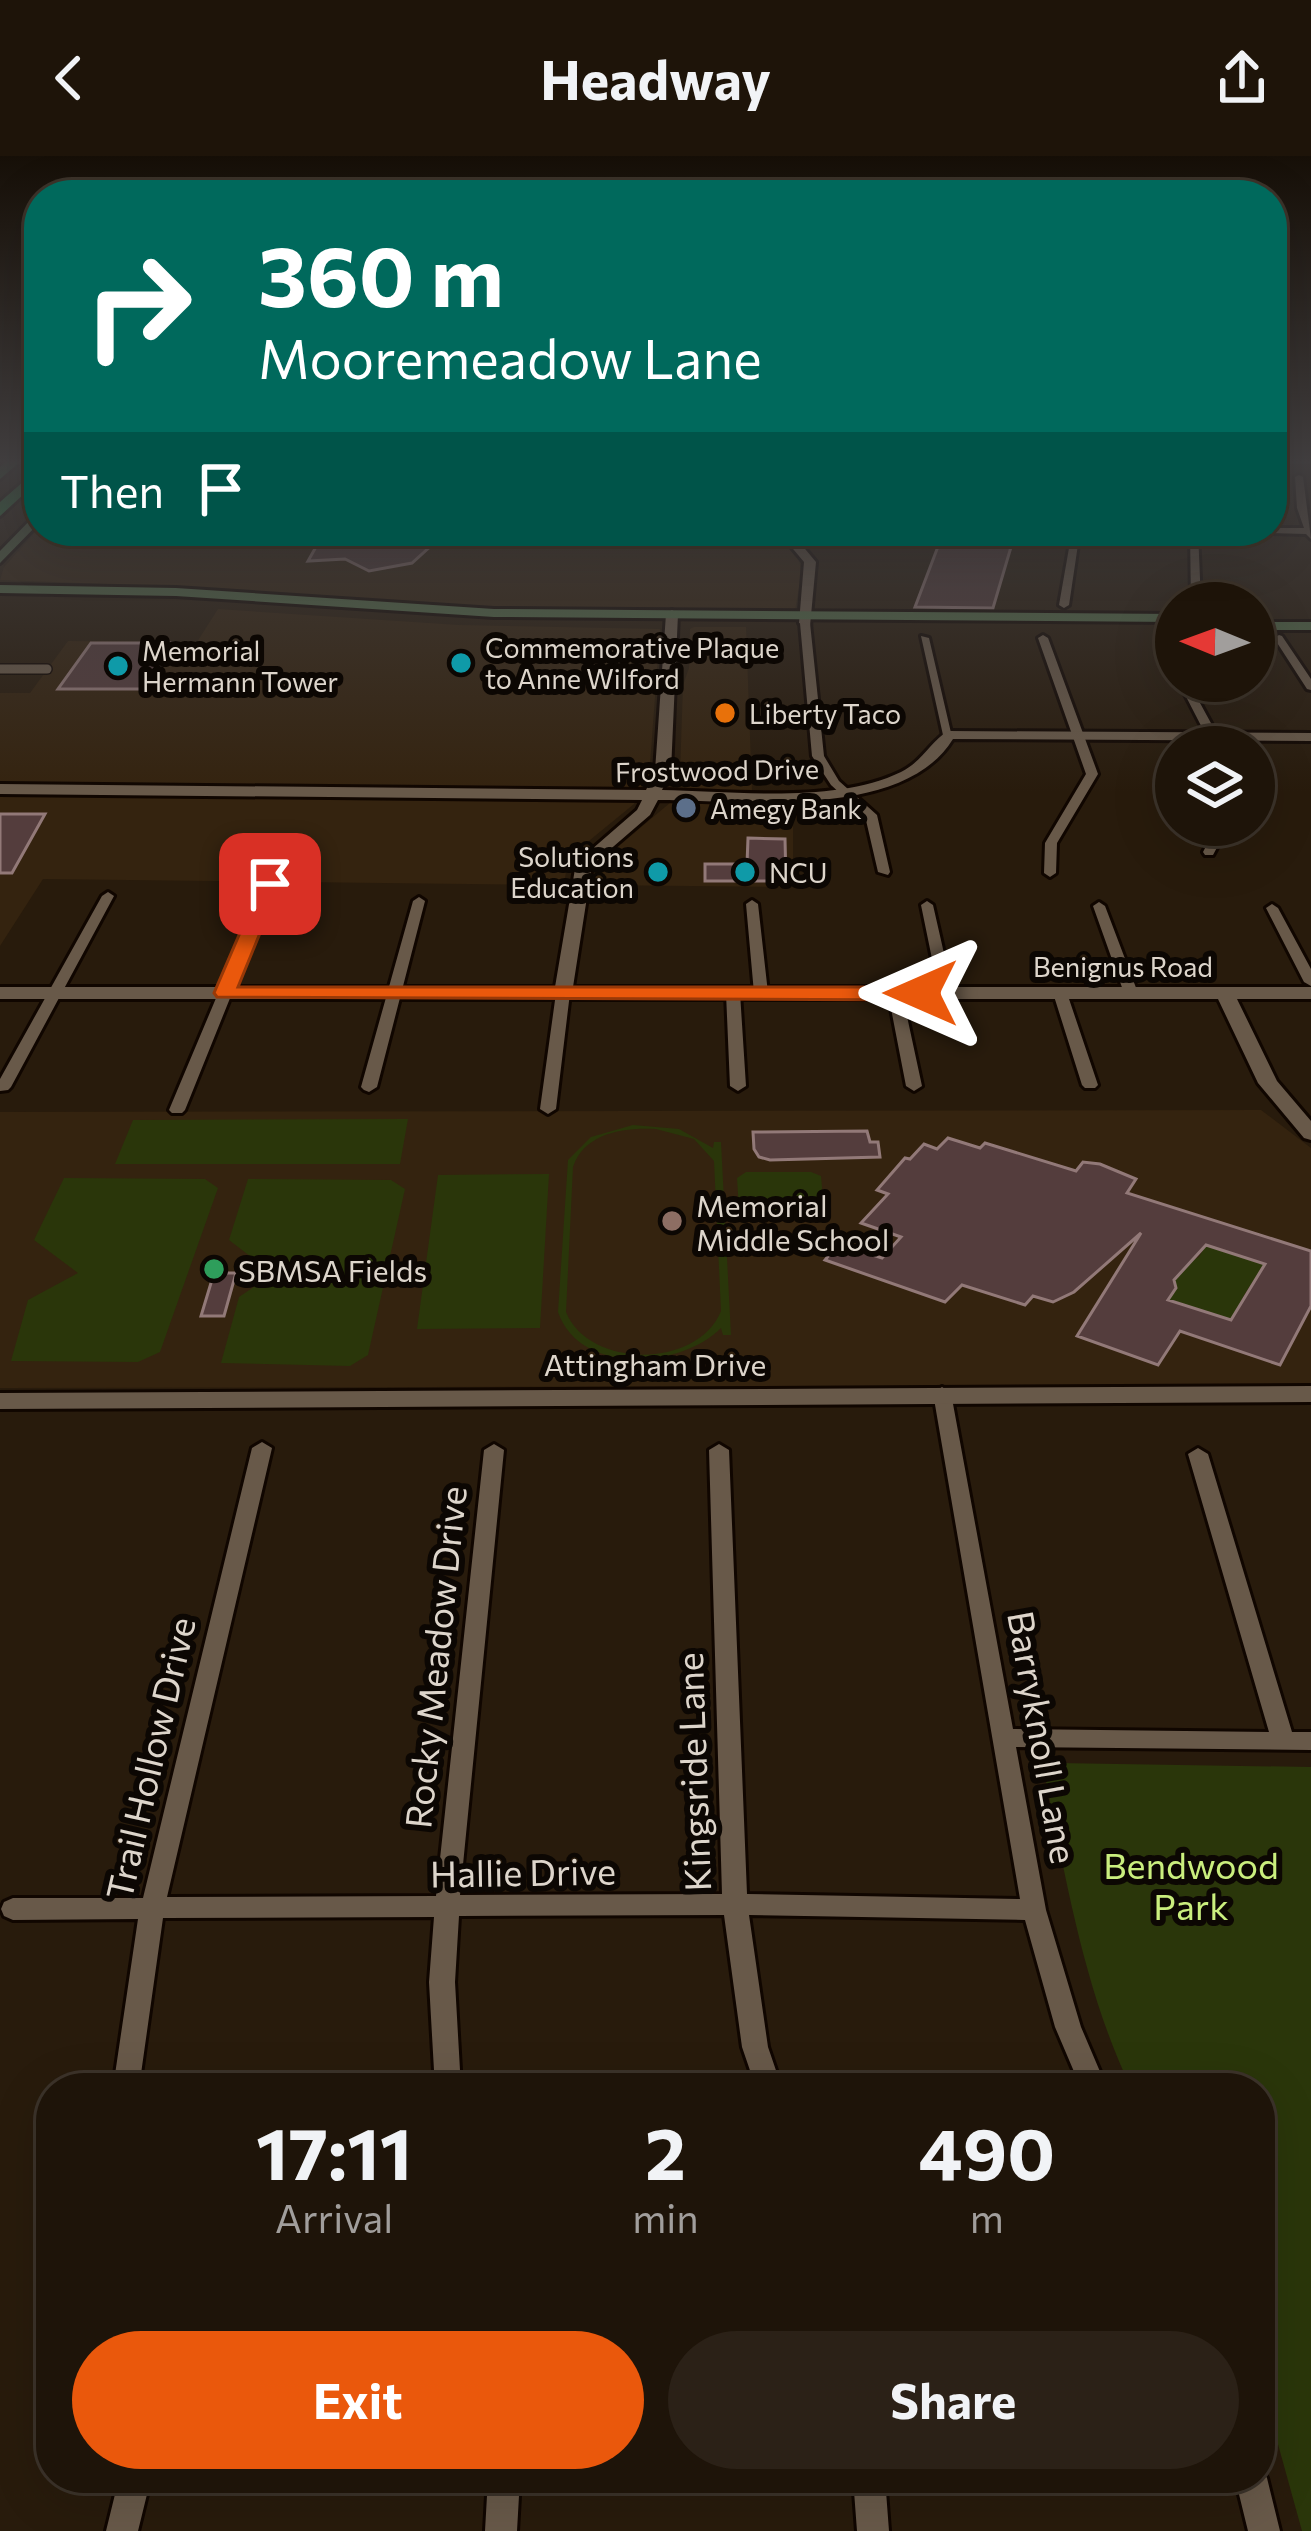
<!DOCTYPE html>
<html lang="en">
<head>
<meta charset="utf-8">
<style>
	body { margin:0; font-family:Commissioner,sans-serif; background:#2b2117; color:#f1f3f6; height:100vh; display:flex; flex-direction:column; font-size:45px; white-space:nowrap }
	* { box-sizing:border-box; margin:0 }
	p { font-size:39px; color:#a19e9c }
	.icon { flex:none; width:66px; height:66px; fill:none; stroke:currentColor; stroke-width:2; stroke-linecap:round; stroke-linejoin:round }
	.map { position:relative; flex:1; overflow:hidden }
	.drawer { position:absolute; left:36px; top:1917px; width:1239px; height:420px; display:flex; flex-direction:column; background:#1e1409; border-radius:48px; box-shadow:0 12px 48px #0002,0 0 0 3px #3c332a }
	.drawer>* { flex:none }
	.guide { position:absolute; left:24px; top:24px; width:1263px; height:366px; border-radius:48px; box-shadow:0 12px 48px #0002,0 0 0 3px #3c332a; background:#00695c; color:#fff; overflow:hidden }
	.needle { width:78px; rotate:271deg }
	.fabs { position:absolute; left:1155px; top:426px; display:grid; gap:24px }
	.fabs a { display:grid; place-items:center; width:120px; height:120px; border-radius:50%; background:#1e1409; box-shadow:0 12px 48px #0002,0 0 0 3px #3c332a; font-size:60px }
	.pin { position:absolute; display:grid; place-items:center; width:102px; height:102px; color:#fff; margin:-51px; border-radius:24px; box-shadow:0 6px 18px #0006 }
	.me { position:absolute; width:132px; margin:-66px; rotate:270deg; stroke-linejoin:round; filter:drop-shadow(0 0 9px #0008) }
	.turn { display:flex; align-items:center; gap:42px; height:252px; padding:0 36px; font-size:54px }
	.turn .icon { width:156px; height:156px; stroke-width:2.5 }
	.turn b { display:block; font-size:84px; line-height:102px }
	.then { display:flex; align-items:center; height:114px; padding:0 36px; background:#0003; gap:24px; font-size:45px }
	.eta { display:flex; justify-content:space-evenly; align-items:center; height:204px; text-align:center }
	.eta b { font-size:72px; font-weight:700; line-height:84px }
	.button { display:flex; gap:24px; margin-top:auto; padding:24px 36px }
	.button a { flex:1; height:138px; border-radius:72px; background:#ea580c; color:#fff; font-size:48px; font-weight:700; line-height:138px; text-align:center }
	.button a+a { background:#2b2117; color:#f1f3f6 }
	header { display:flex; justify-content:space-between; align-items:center; height:156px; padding:0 36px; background:#1e1409; font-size:54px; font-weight:700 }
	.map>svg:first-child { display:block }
</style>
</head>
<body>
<header><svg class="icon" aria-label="back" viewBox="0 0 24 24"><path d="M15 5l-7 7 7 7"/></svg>Headway<svg class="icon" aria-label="share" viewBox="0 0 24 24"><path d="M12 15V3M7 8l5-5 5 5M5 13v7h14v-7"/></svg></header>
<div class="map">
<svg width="1311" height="2375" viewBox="0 0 1311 2375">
	<rect width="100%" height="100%" fill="#281b0c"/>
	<path fill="#34230f" d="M 39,372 L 774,375 L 798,402 L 802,415 L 795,454 L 787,455 L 489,452 L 213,432 L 0,424 L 4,411 Z
		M 218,453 L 459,469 L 660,473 L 650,609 L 634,648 L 579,693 L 567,709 L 564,729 L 43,723 L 0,790 L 0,640 L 91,641 L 99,629 L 0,627 L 0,537 L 30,537 L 68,485 L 197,486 Z
		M 694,471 L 746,471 L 752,635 L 673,634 L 680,617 L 683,529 L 689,512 L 690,473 Z
		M 671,646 L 793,646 L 793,731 L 590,729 L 602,704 Z
		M 1261,954 L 1311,992 L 1311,1229 L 0,1232 L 0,956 Z"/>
	<path fill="#2a360a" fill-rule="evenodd" d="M 408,963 L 400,1008 L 115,1008 L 133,964 Z
		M 633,969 L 679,973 L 713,992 L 714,986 L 721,986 L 731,1179 L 723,1179 L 721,1172 C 682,1212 580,1220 558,1156 L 568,1004 L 591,981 ZM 656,973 L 694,983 L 714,1005 L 721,1155 C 698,1213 589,1213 566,1156 L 573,1011 C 584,977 624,971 656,973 Z
		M 746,1016 L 811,1016 L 821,1020 L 824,1054 L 817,1059 L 749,1059 L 739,1054 L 737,1022 Z
		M 549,1018 L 540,1172 L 417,1173 L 438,1019 Z
		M 64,1022 L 205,1023 L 218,1032 L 160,1196 L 138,1206 L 11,1205 L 28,1144 L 78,1117 L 34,1084 Z
		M 248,1023 L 391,1024 L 405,1033 L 368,1199 L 350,1210 L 221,1207 L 239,1141 L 273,1118 L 229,1084 Z
		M 1206,1089 L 1269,1110 C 1254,1119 1236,1148 1236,1165 L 1168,1144 L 1175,1125 L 1161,1119 L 1199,1101 Z
		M 1056,1607 L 1311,1611 L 1311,2375 L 1302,2375 L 1260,2223 L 1260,1932 L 1131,1932 C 1084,1834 1066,1722 1044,1616 Z"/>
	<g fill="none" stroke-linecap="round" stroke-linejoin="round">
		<path stroke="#245b72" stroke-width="3" d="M 1272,306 L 1311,306"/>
	</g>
	<path fill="#543d3d" stroke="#927978" stroke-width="3" fill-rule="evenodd" d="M 325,375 L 436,375 L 433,388 L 412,407 L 369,415 L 345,403 L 308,405 Z
		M 942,380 L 1014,381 L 993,452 L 915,451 Z
		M 91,487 L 176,487 L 146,533 L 58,533 Z
		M 0,658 L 45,658 L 12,717 L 0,717 Z
		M 748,682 L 785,683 L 786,725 L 705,725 L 705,708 L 747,708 Z
		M 867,975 L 870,986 L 878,986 L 880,1001 L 770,1004 L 759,1001 L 754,993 L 753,976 Z
		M 948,982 L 980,992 L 985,987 L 1076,1015 L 1083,1006 L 1100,1008 L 1136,1023 L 1127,1037 L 1311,1095 L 1311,1150 L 1280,1209 L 1180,1175 L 1158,1209 L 1077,1180 L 1141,1077 L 1074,1136 L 1053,1146 L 1033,1140 L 1025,1149 L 962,1129 L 945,1146 L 825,1104 L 838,1088 L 882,1102 L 901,1081 L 861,1067 L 888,1038 L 877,1034 L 905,1002 L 910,1003 L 924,988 L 937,993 ZM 1206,1089 L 1265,1108 L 1231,1164 L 1168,1144 L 1176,1132 L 1174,1124 Z
		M 214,1117 L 236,1117 L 224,1160 L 201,1160 Z"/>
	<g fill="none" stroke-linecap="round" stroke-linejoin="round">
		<g stroke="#100600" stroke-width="12">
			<path id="pedestrian" d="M 0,513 L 47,513"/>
		</g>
		<g stroke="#100600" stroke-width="6">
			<path id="minor" d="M 1299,319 L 1303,321 L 1311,383 L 1306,378 L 1269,377 L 1272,372 L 1304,372 L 1297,352 L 1295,321 Z
				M 782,375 L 826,375 L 784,380 L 780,377 Z
				M 1072,375 L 1080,375 L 1069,449 L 1064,452 L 1059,449 Z
				M 1190,375 L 1198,375 L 1201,447 L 1191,447 Z
				M 805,464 L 810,467 L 824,600 L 839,625 L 877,659 L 890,716 L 888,719 L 878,716 L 865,660 L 831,629 L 812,600 L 800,467 Z
				M 1043,479 L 1048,482 L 1098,618 L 1057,687 L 1056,717 L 1050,721 L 1044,717 L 1045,687 L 1086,618 L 1038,482 Z
				M 1161,479 C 1172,485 1176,501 1176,514 L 1171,511 L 1156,482 Z
				M 1279,479 L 1282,480 L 1311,523 L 1311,534 L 1307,533 L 1274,482 Z
				M 921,480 L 929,482 L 952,581 L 943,579 Z
				M 1178,525 L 1188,525 L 1224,591 L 1212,591 Z
				M 1217,669 L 1229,669 L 1213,699 L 1205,699 L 1203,696 Z
				M 270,724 L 276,728 L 185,954 L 182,957 L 172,957 L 169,954 L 264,728 Z
				M 108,736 L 114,740 L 11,931 L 8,934 L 0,935 L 0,923 L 102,740 Z
				M 419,741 L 425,745 L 377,931 L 369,936 L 364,934 L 361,931 L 413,745 Z
				M 752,744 L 758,748 L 768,837 L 761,841 L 754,837 L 746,748 Z
				M 927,745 L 933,749 L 953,837 L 946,841 L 939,837 L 921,749 Z
				M 1099,746 L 1105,750 L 1138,837 L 1136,840 L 1126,840 L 1124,837 L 1093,750 Z
				M 1272,748 L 1278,752 L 1311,813 L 1311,830 L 1304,826 L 1266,752 Z
				M 563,833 L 570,837 L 556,953 L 548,958 L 540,953 L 556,837 Z
				M 733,833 L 740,837 L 746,930 L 738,935 L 730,930 L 726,837 Z
				M 895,833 L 902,837 L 922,930 L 914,935 L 906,930 L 888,837 Z
				M 1060,833 L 1067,837 L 1098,929 L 1095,932 L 1085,932 L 1082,929 L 1053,837 Z
				M 942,1231 L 951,1237 L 1013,1573 L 1269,1576 L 1188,1298 L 1198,1292 L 1208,1298 L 1292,1576 L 1311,1576 L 1311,1594 L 1016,1591 L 1046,1754 L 1081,1871 L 1107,1932 L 1081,1932 L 1055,1871 L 1025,1764 L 749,1759 L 768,1891 L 782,1932 L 756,1932 L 742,1891 L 724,1759 L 459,1760 L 455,1826 L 461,1932 L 435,1932 L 429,1826 L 434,1761 L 163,1762 L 139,1932 L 113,1932 L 138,1763 L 13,1764 L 4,1760 L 1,1753 L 4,1746 L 13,1742 L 143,1742 L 252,1292 L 262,1286 L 272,1292 L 167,1741 L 436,1740 L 484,1294 L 494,1288 L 504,1294 L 460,1739 L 722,1738 L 709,1294 L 719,1288 L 729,1294 L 747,1738 L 1020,1743 L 933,1237 Z
				M 1260,2310 L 1267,2322 L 1280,2375 L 1248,2375 L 1235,2322 L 1260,2322 Z
				M 119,2322 L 151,2322 L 138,2375 L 106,2375 Z
				M 488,2322 L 520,2322 L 517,2375 L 485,2375 Z
				M 853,2322 L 885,2322 L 889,2375 L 857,2375 Z"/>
		</g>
		<g stroke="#100600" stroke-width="6">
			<path id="tertiary" d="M 778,375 L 790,375 L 816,406 L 810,470 L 799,467 L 804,406 Z
				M 672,454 L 678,458 L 671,615 L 662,634 C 733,635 835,648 901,616 C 923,605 931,585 948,575 L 1311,577 L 1311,585 L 953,583 C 903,665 741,644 658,644 L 650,659 L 592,709 L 573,831 L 1311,831 L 1311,843 L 1237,843 L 1277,925 L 1311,965 L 1311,984 L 1304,982 L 1258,927 L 1218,843 L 0,843 L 0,831 L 555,831 L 576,707 L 637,654 L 642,644 L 0,638 L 0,628 L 646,634 L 655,615 L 666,458 Z
				M 1311,1230 L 1311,1246 L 0,1253 L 0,1237 Z"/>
		</g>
		<g stroke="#100600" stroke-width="6">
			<path id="secondary" d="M 39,355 L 39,367 L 0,407 L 0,395 Z
				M 0,429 L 176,432 L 494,453 L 1176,458 L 1176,466 L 494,461 L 176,440 L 0,437 Z
				M 1254,466 L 1311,466 L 1311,474 L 1254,474 Z"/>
		</g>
		<g stroke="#100600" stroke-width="6">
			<path id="motorway" d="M 7,304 L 22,304 L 0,323 L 0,311 Z
				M 39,312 L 39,324 L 0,360 L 0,346 Z
				M 39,353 L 39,364 L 33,363 L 31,358 Z"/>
		</g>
		<use href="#pedestrian" stroke="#685949" stroke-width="9"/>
		<use href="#minor" fill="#685949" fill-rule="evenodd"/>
		<use href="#tertiary" fill="#685949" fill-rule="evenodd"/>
		<use href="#secondary" fill="#546e4b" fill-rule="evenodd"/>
		<use href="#motorway" fill="#269e50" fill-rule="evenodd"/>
	</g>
	<linearGradient id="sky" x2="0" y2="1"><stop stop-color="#160f07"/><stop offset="0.48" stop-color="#423f40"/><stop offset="1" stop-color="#423f40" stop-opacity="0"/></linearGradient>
	<rect width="1311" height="636" fill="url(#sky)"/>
	<path fill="#ea580c" stroke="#983908" stroke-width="3" d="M 270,722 L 280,728 L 238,831 L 921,831 L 932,837 L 921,844 L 217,841 L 214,837 L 261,728 Z"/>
	<g fill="#0f9aa8" stroke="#0c0703" stroke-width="4.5">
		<circle cx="461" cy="507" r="12"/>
		<circle cx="118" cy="510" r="12"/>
		<circle cx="658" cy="716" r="12"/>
		<circle cx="745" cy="716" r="12"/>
	</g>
	<circle fill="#e8710a" stroke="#0c0703" stroke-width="4.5" cx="725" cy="557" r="12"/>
	<circle fill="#5c6f8a" stroke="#0c0703" stroke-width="4.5" cx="686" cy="652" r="12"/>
	<circle fill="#8d6e63" stroke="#0c0703" stroke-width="4.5" cx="672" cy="1065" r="12"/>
	<circle fill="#2e9e5b" stroke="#0c0703" stroke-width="4.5" cx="214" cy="1113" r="12"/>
	<g text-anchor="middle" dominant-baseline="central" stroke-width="12" stroke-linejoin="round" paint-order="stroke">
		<g font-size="27" fill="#ddd5cb" stroke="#0c0703" text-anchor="start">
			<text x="485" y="491">Commemorative Plaque<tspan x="485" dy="31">to Anne Wilford</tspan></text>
			<text x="142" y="494">Memorial<tspan x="142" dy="31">Hermann Tower</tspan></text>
			<text x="749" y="557">Liberty Taco</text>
			<text x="710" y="652">Amegy Bank</text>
			<text x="634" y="700" text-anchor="end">Solutions<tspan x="634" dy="31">Education</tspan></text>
			<text x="769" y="716">NCU</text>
		</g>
		<g font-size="27" fill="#ddd5cb" stroke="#0c0703">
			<text transform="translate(717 614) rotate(-1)">Frostwood Drive</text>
			<text x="1123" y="810">Benignus Road</text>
		</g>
		<g font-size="30" fill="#ddd5cb" stroke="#0c0703" text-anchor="start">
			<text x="696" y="1048">Memorial<tspan x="696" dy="34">Middle School</tspan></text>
			<text x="238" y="1113">SBMSA Fields</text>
		</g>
		<g font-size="30" fill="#ddd5cb" stroke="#0c0703">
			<text x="655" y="1207">Attingham Drive</text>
		</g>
		<g font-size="36" fill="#ddd5cb" stroke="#0c0703">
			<text transform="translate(434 1501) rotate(-84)">Rocky Meadow Drive</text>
			<text transform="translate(1044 1581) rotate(80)">Barryknoll Lane</text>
			<text transform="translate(149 1602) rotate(-77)">Trail Hollow Drive</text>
			<text transform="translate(692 1616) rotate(-92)">Kingsride Lane</text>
			<text transform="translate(523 1715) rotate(-1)">Hallie Drive</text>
		</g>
		<g font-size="36" fill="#caee7e" stroke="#0c0703">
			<text x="1191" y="1708">Bendwood<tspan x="1191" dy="41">Park</tspan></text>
		</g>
	</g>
</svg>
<div class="fabs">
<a><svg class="needle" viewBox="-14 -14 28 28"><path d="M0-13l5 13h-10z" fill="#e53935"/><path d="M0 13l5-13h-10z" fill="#a19e9c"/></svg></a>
<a><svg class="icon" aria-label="layers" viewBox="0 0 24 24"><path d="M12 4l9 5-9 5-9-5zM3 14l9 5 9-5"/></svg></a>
</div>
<div class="pin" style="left:270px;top:728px;background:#d93025"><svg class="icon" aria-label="arrive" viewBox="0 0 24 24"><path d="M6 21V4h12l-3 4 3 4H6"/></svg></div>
<svg class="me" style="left:921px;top:837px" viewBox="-20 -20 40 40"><path d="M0-17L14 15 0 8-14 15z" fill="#ea580c" stroke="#fff" stroke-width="4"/></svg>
<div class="guide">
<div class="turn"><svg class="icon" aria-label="right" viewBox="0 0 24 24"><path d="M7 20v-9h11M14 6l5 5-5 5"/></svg><div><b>360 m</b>Mooremeadow Lane</div></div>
<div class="then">Then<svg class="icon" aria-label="arrive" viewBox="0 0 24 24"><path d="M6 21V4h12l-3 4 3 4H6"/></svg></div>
</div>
<section class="drawer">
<div class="eta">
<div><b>17:11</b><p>Arrival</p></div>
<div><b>2</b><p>min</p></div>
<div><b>490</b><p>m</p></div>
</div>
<div class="button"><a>Exit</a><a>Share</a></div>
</section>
</div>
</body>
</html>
